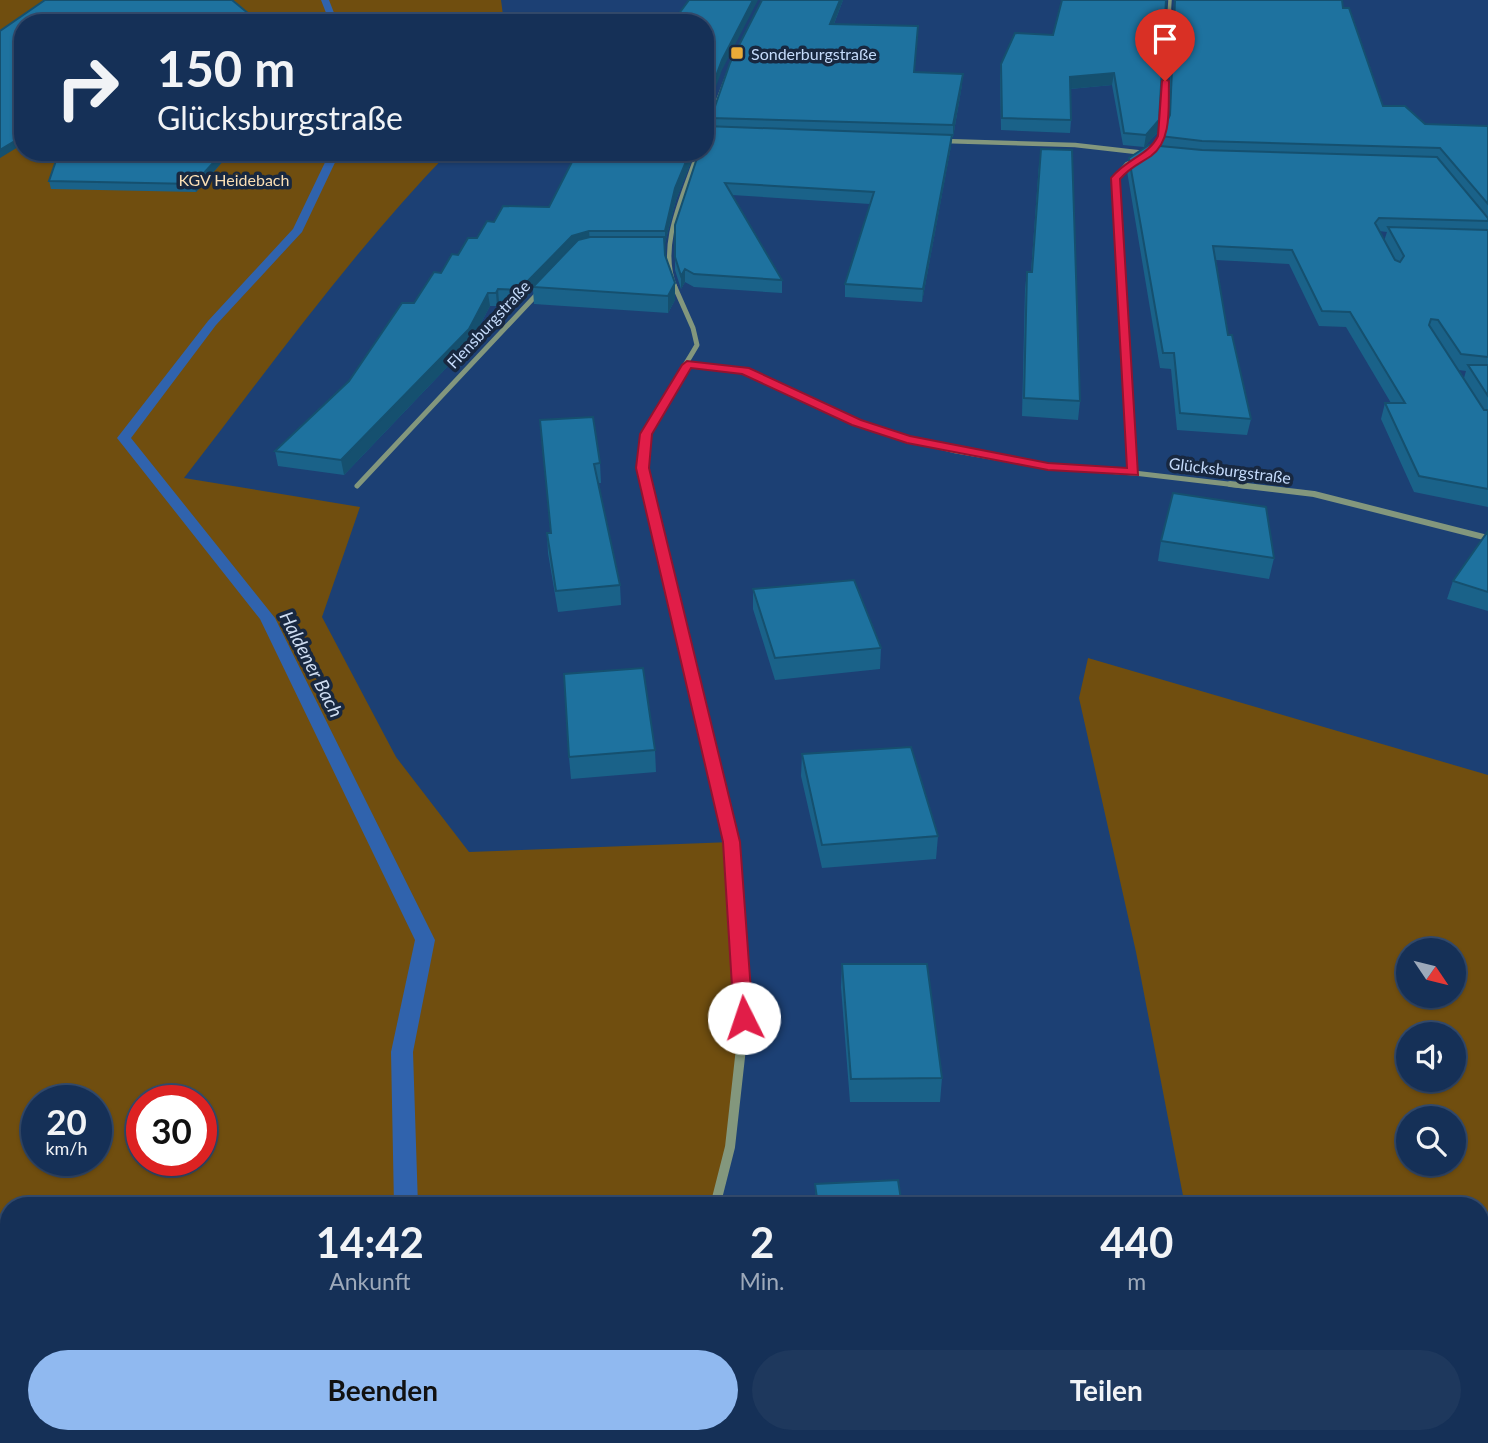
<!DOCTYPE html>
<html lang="de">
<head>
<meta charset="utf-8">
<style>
	body { margin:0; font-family:Lato,sans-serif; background:#1e385d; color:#f1f3f6; height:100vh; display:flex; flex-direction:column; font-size:26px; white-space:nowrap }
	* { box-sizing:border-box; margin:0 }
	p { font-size:23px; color:#9da9ba }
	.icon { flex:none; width:38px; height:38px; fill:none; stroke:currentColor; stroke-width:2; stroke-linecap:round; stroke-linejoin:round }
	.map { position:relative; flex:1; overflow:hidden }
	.side { position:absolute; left:0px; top:1197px; width:1489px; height:247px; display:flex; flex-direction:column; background:#153057; border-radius:28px 28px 0 0; box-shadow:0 2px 5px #0004,0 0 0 2px #344b6d }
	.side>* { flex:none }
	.guide { position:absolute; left:14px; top:14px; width:700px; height:147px; border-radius:28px; box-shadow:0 2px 5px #0004,0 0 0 2px #344b6d; background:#153057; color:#f1f3f6; overflow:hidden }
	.needle { width:46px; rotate:125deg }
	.controls { position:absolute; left:1396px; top:938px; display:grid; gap:14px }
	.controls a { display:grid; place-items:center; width:70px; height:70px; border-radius:50%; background:#153057; box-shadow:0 2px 5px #0004,0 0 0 2px #344b6d; font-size:35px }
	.speed { position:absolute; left:21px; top:1085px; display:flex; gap:14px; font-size:35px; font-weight:700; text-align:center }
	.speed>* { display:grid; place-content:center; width:91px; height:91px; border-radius:50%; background:#153057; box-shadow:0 2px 5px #0004,0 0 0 2px #344b6d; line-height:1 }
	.speed small { font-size:18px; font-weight:400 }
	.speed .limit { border:10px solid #d22; background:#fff; color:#111 }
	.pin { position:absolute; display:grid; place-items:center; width:60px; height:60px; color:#fff; margin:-72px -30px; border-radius:50% 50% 50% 0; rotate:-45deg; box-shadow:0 0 7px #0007 }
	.pin .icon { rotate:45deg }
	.me { position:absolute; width:77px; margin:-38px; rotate:356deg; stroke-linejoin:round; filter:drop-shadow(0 0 5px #0008) }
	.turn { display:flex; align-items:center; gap:24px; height:147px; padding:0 28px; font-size:32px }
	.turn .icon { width:91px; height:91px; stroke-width:2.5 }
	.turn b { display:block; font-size:49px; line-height:60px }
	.eta { display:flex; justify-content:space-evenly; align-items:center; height:119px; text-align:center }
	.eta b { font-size:42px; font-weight:700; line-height:49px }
	.action { display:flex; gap:14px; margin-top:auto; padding:14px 28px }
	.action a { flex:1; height:80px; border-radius:42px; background:#90b9f0; color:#111; font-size:28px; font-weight:700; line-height:80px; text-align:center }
	.action a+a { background:#1e385d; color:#f1f3f6 }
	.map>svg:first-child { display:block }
</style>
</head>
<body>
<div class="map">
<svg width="1488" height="1443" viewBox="0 0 1488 1443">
	<rect width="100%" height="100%" fill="#1c4074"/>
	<path fill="#704e0f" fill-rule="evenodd" d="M 0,0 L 501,0 L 504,23 L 23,23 L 23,152 L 449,152 C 351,253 270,367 184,478 L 360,507 L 322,617 L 396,757 L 469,852 L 732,842 L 744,1018 L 730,1147 L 715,1206 L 9,1206 L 9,1435 L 1480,1435 L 1480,1206 L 1185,1206 L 1136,952 L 1079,698 L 1088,658 L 1488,775 L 1488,1443 L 0,1443 ZM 1409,950 L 1454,950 L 1454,996 L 1409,996 ZM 1409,1034 L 1454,1034 L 1454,1080 L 1409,1080 ZM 37,1101 L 96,1101 L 96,1160 L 37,1160 ZM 142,1101 L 201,1101 L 201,1160 L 142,1160 ZM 1409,1118 L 1454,1118 L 1454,1164 L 1409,1164 Z"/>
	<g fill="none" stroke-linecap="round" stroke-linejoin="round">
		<path fill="#3063ad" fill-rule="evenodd" d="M 321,0 L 329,0 L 338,23 L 330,23 Z
			M 330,152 L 340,152 L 302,232 L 216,325 L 131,438 L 275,618 L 435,940 L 413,1052 L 418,1206 L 394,1206 L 391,1052 L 415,940 L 260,619 L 117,438 L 208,321 L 293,229 Z"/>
		<path stroke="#83977d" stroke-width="3.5" d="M 707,128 L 733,60
			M 1162,128 L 1170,0"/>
		<path stroke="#83977d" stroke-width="4.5" d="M 705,132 L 707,126
			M 944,141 L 1075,145 L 1145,153
			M 1151,152 L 1162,136 L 1163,126
			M 675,287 C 657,245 685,192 698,152
			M 1122,287 L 1115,178 L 1127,164 L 1134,161"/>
		<path stroke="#83977d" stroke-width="5" d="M 1122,285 L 1134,473
			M 687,365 L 745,371 L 857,422 L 907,439 L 956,451 L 1048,467 L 1134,473 L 1245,486
			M 357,486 L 540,291
			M 646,486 C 634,433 672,389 697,345 L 693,328 L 674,285"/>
		<path stroke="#83977d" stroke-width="6" d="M 646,484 L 707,736
			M 1230,484 L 1314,494 L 1488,538"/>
		<path stroke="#83977d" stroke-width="8" d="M 706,734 L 732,842 L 744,1018 L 741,1050"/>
		<path stroke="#83977d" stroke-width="10" d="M 715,1206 L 730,1147 L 741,1048
			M 660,1443 L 662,1435"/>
	</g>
	<path fill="#1a6289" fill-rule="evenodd" d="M 843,0 L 834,24 L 914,72 L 962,85 L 953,137 L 952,137 L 951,146 L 922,302 L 845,297 L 845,284 L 870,204 L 732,195 L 782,280 L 782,293 L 694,287 L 685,282 L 681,289 L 675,270 L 675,257 L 711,126 L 711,118 Z
		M 1062,0 L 1157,133 L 1144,147 L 1123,145 L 1112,85 L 1070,89 L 1071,120 L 1070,133 L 1001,130 L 1000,76 L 1001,64 L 1053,35 Z
		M 1174,0 L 1342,0 L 1343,8 L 1383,106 L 1425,124 L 1488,126 L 1488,507 L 1414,492 L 1381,419 L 1385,403 L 1391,403 L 1346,327 L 1319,326 L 1289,264 L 1216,260 L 1228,335 L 1251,419 L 1247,435 L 1177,430 L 1171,369 L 1160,368 L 1127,171 L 1129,158 L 1159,146 L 1160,136 L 1168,118 ZM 1379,231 L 1387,232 L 1384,241 ZM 1459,370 L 1466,371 L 1464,378 Z
		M 59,152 L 231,152 L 196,192 L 51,189 L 49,181 Z
		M 577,152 L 695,152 L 676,200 L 665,243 L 664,243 L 665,255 L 675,283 L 675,300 L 668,313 L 534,304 L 533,290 L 521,303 L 499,302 L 497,306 L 490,306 L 471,342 L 344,475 L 278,466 L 275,451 L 349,381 L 441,273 L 458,255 L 494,222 L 549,207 Z
		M 1039,164 L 1080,401 L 1078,420 L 1022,416 L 1025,289 L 1027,272 L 1031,272 Z
		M 593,417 L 600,463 L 601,483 L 598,483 L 620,585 L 621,605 L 558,612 L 548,553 L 547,533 L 550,533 Z
		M 1488,531 L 1488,611 L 1447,599 L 1453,581 Z
		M 1161,541 L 1274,558 L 1269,579 L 1158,561 Z
		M 753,589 L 881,648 L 880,669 L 775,680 L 753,609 Z
		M 655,750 L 656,772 L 571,779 L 569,757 Z
		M 802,754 L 938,836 L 936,859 L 822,868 L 801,776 Z
		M 842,964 L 942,1078 L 940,1102 L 850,1102 L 841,987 Z
		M 815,1184 L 902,1206 L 816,1206 Z"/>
	<path fill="#15506f" d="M 753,0 L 758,0 L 722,70 L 705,117 L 705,106 L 722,60 Z
		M 840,0 L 843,0 L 830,34 L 830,24 Z
		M 1114,73 L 1112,85 L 1069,89 L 1070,77 Z
		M 963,74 L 962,85 L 953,137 L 953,125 Z
		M 1159,120 L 1157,133 L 1144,147 L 1146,135 Z
		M 952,135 L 951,146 L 922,302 L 923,289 Z
		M 23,136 L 23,144 L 0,158 L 0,150 Z
		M 223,152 L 231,152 L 196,192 L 194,184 Z
		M 690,152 L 695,152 L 676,200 L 665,243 L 665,231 L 675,188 Z
		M 589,231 L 590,243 L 533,287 L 533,290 L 521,303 L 519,290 L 572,236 Z
		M 685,269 L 685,282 L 681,289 L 681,276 Z
		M 675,283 L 675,300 L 668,313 L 668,296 Z
		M 498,289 L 499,302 L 497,306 L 496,293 Z
		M 488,293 L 490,306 L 471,342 L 344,475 L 341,460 Z"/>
	<path fill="#1e729f" stroke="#15506f" stroke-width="2" d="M 45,0 L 232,0 L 260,23 L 23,23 L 23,136 L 0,150 L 0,31 Z
		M 689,0 L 753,0 L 722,60 L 705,106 L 705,23 L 672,23 Z
		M 762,0 L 840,0 L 830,24 L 918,26 L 914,72 L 963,74 L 953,125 L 711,118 L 730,63 Z
		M 1062,0 L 1166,0 L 1159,120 L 1146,135 L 1124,133 L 1114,73 L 1070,77 L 1071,120 L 1002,118 L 1001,64 L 1015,33 L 1053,35 Z
		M 1175,0 L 1342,0 L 1343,8 L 1349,8 L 1383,106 L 1405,106 L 1425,124 L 1488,126 L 1488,204 L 1440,148 L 1202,141 L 1160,136 L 1170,115 Z
		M 705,126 L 952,135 L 923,289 L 845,284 L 874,192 L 725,183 L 782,280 L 694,274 L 685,269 L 681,276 L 675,257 L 675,225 L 699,152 L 705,152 Z
		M 1149,145 L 1202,150 L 1437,157 L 1488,218 L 1488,221 L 1379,218 L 1375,223 L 1395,260 L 1400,262 L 1404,256 L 1388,227 L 1488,230 L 1488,357 L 1461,354 L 1438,320 L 1431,319 L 1429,325 L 1484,410 L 1488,410 L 1488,489 L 1419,476 L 1385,403 L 1405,403 L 1350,312 L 1322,311 L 1292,250 L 1213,246 L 1228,335 L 1232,335 L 1251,419 L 1180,413 L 1174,353 L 1163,353 L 1129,158 Z
		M 1041,149 L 1072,150 L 1080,401 L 1024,398 L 1027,272 L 1032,272 Z
		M 59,152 L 223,152 L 194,184 L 49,181 Z
		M 577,152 L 690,152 L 675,188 L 665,231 L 589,231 L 572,236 L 519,290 L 498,289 L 496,293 L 488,293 L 469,329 L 341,460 L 275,451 L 349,381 L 402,303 L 414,303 L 434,272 L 441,273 L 452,254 L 458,255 L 468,238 L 477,238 L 487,221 L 494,222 L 503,206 L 549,207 Z
		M 590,237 L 664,237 L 665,255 L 675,283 L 668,296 L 533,287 L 578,240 Z
		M 1468,365 L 1488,365 L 1488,396 Z
		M 593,417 L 600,463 L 594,464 L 620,585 L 556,591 L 547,533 L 551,533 L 540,420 Z
		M 1173,493 L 1266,507 L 1274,558 L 1161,541 Z
		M 1488,531 L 1488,592 L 1453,581 Z
		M 854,580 L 881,648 L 775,658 L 753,589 Z
		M 643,668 L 655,750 L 569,757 L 564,674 Z
		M 911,747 L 938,836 L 822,845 L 802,754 Z
		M 842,964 L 927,964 L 942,1078 L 851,1079 Z
		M 898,1180 L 902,1206 L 818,1206 L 815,1184 Z"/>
	<path fill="#e11d48" stroke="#92132f" stroke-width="2" d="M 1165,79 L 1169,81 C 1168,105 1173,140 1151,156 C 1139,164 1130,167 1120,179 L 1138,475 L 1048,470 L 907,443 L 852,425 L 742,374 L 691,368 L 652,434 L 649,468 L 740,842 L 753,1018 L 751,1023 L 744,1025 L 737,1023 L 734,1018 L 723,842 L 636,468 L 640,434 L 682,365 L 687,361 L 749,368 L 861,420 L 910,436 L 1048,463 L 1127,468 L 1111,178 C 1127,158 1148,156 1158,136 L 1162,81 Z"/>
	<rect fill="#e9ab38" stroke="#182840" stroke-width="2.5" x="730" y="46" width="14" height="14" rx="3.5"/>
	<g text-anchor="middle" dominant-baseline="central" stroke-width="7" stroke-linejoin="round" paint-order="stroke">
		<g font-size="16" fill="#c5dbfb" stroke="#182840" text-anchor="start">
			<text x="751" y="53">Sonderburgstraße</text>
		</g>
		<g font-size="16" fill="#fbdfb4" stroke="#182840">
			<text x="234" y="179">KGV Heidebach</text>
		</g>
		<g font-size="16" fill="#c5dbfb" stroke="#182840">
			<text transform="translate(488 324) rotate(-47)">Flensburgstraße</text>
			<text transform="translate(1230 470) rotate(7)">Glücksburgstraße</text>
		</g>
		<g font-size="19" font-style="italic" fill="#cfddf1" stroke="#182840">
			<text transform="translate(312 664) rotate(63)">Haldener Bach</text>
		</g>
	</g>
</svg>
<div class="controls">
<a><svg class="needle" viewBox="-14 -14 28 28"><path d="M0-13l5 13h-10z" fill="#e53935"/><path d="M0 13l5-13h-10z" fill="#9da9ba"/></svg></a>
<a><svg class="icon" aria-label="sound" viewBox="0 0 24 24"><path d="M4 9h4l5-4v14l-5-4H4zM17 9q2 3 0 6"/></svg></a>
<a><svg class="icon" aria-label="search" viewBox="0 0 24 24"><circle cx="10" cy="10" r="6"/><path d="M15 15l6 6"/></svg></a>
</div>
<div class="speed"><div>20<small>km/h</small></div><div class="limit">30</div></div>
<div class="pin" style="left:1165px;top:81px;background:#d93025"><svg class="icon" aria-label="arrive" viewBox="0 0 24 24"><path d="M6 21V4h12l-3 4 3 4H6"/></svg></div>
<svg class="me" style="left:744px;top:1018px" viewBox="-20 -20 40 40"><circle r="19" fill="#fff"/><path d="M0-13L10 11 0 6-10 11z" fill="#e11d48"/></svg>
<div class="guide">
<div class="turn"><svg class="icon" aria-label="right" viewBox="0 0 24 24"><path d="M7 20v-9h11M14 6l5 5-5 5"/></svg><div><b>150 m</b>Glücksburgstraße</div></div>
</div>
<section class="side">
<div class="eta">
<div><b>14:42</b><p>Ankunft</p></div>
<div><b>2</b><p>Min.</p></div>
<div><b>440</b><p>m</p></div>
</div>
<div class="action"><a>Beenden</a><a>Teilen</a></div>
</section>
</div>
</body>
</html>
